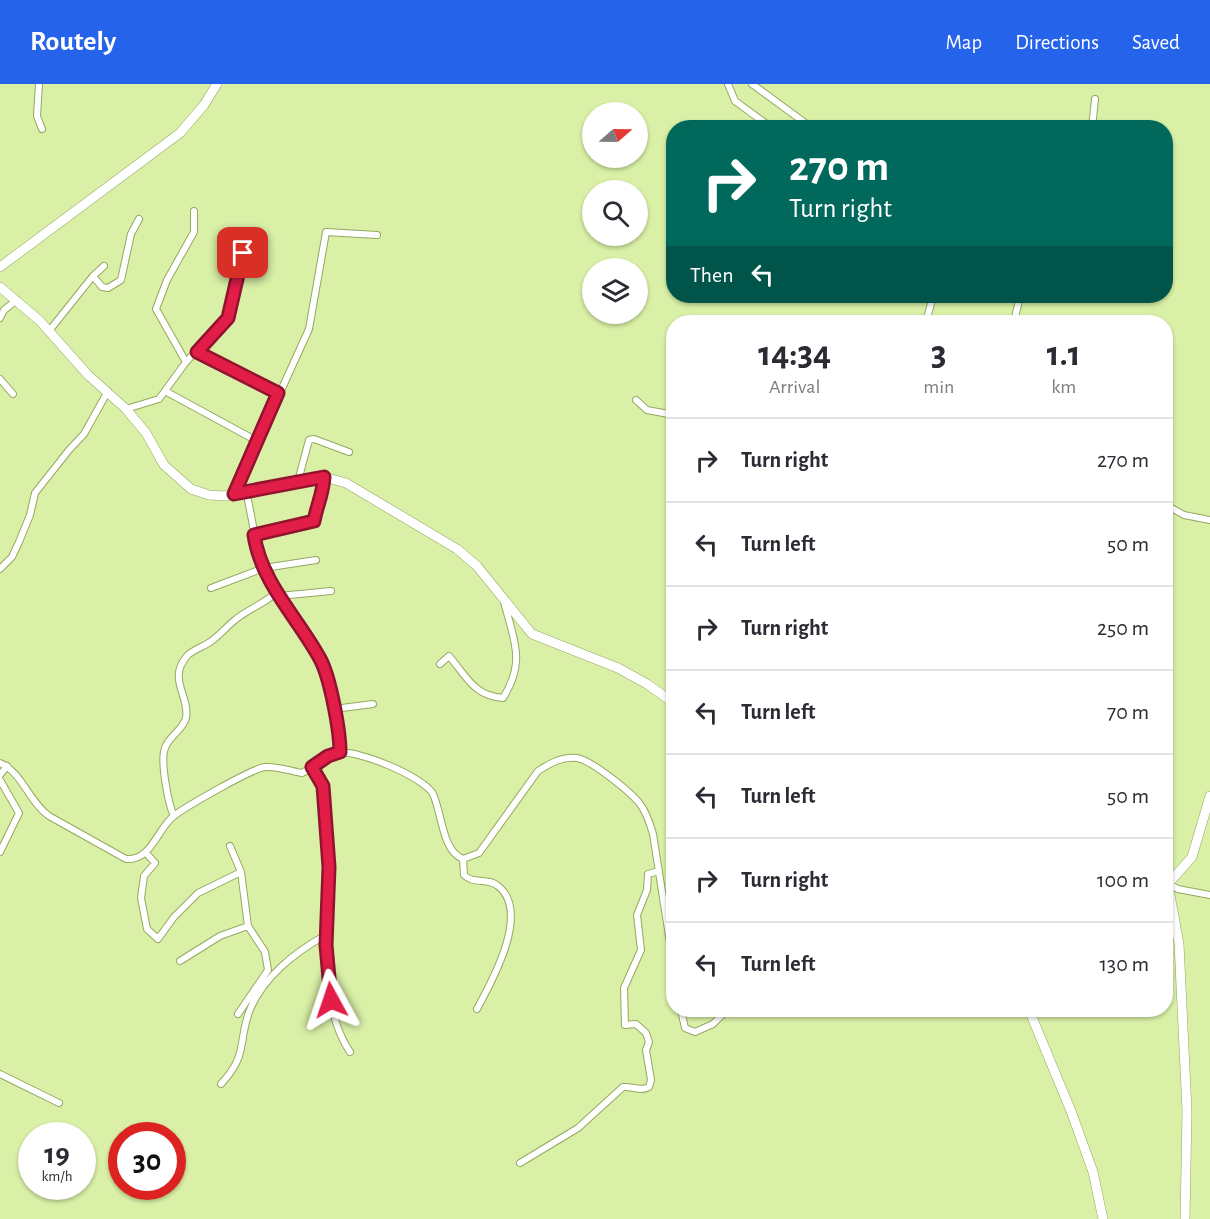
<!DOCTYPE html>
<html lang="en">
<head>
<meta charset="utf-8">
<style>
	body { margin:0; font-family:"Alegreya Sans",sans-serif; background:#f7f7f7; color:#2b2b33; height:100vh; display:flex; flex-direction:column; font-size:22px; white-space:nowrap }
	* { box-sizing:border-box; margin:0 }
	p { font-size:20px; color:#7c7c81 }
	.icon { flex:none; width:33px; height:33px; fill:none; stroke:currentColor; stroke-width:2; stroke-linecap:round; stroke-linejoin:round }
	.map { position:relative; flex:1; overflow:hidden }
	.side { position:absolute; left:666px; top:231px; width:507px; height:702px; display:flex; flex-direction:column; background:#fff; border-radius:24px; box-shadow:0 2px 4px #0004 }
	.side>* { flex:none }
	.guide { position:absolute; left:666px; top:36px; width:507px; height:183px; border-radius:24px; box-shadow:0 2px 4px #0004; background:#00695c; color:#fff; overflow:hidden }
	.needle { width:39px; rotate:70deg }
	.controls { position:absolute; left:582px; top:18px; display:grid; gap:12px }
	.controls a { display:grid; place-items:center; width:66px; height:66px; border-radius:50%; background:#fff; box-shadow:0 2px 4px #0004; font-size:30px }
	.speed { position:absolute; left:18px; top:1038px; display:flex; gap:12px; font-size:30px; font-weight:700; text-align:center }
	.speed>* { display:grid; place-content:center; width:78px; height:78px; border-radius:50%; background:#fff; box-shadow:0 2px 4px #0004; line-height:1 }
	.speed small { font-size:15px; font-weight:400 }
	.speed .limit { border:9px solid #d22; background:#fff; color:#111 }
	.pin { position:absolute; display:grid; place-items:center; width:51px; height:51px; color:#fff; margin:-26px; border-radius:12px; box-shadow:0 3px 9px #0006 }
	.me { position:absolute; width:66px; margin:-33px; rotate:355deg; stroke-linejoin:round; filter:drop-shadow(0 0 4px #0008) }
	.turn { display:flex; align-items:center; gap:21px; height:126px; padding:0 24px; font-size:27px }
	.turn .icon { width:78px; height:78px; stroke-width:2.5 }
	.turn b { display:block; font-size:42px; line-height:51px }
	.then { display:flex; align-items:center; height:57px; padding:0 24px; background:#0003; gap:12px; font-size:22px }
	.eta { display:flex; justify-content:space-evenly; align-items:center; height:102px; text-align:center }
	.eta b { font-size:36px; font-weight:600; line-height:42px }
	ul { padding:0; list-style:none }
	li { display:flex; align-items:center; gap:18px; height:84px; padding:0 24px; border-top:2px solid #e1e1e2 }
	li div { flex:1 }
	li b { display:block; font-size:22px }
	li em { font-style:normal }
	header { display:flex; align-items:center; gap:36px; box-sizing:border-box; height:84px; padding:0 30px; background:#2563eb; color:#fff }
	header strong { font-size:28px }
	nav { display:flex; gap:33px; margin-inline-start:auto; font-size:21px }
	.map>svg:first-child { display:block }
</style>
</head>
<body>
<header>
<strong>Routely</strong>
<nav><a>Map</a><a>Directions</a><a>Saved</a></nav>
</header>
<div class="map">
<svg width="1210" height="1135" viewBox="0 0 1210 1135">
	<rect width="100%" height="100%" fill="#d9f0a6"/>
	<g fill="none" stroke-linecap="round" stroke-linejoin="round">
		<g stroke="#94a961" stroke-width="8">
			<path id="minor" d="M 39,0 L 37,32 L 42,45
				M 728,0 L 735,17 L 772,44
				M 752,0 L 812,44
				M 1092,44 L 1095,15
				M 93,192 L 104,182
				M 0,234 L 4,226 L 17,216
				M 926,238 L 933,212
				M 1014,238 L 1020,212
				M 49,247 L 93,192 L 102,203 L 108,204 L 121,196 L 131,150 L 139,135
				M 197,268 L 278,309
				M 186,278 L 156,225 L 167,196 L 194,148 L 194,127
				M 0,295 L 13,310
				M 165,307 L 257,357
				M 636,316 L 647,326 L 674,331
				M 126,325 L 159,315 L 186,278 L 228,234 L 243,169 L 244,150
				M 298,397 L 309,356 L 314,355 L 349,368
				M 234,410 L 309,245 L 326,148 L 377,151
				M 248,416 L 260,478 L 321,576 L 336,635 L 341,668
				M 1166,421 L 1184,431 L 1210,436
				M 254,451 L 314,437 L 323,411 L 324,393
				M 0,485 L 12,473 L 19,458 L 30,431 L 35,409 L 69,366 L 84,350 L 108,307
				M 211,504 L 264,484 L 316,476
				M 279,512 L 331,507
				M 440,580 L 449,572 C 467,593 474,612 503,614 C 526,578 514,556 504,518
				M 334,625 L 373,620
				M 0,679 C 22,688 29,718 49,732 L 126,775 C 152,777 157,744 175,731 C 189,721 251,685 265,683 C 277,682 290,687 302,689 C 314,683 324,672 338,669 C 357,665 424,693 433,710 C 442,729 442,767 463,775 L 479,769 L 538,687 C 549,680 562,672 577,674 C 591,676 631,708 640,720 C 647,729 650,740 653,750 L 674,884
				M 312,683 C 326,706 324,718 326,744 C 331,811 312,912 350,968
				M 0,691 L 7,682
				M 0,696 L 19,729 L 0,768
				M 174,732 C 168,720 160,676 165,664 C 169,652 183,646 186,634 C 190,612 167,595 187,572 C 192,566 203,563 210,558 C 219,552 226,543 235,536 C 248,525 264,520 277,508
				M 230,762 L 241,788
				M 146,769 L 155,779 L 144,792 L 141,814 L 147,845 L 158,855 L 174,833 L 198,809 L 241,788 L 248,842 L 220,852 L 180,877
				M 463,775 L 464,791 C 474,801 488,793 498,802 C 531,828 492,897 477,925
				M 1166,791 L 1168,800 L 1178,805 L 1210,811
				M 681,926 L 685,944 L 695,948 L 713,940 L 727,926
				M 238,930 L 268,886 L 265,868 L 248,842
				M 0,990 L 59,1019
				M 221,1000 C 248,971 238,959 249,928 C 262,894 295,868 326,851
				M 520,1079 L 578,1044 L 623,1003 C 633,1002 640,1008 649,1003 L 651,996 L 646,966 L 649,958 L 646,949 L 636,940 L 625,941 L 624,904 L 641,866 L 637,831 L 647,806 L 648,790 L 659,787"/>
		</g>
		<g stroke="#94a961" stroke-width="10">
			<path id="secondary" d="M 0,183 L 180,49 L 204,21 L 217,0
				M 0,203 L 40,237 L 88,291 L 126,325 L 146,349 L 164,381 L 191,405 L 209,411 L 225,412 L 313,394 L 324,393 L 346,399 L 457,465 L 477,482 L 532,550 L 618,584 L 647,600 L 674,619
				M 1029,926 L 1071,1027 L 1093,1088 L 1103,1135
				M 1185,1135 L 1187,1027 L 1179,860 L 1168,800 L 1192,773 L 1210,712"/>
		</g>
		<use href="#minor" stroke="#fff" stroke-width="6"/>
		<use href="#secondary" stroke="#fff" stroke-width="9"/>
	</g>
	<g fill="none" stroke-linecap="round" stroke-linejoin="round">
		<g stroke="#92132f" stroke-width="15">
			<path id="route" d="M 243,169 L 228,234 L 197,268 L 278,309 L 234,410 L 324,393 C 323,410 317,421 314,437 L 254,451 C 261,498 297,533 319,573 C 330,591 340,647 340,668 L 328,672 L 312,683 L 323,702 L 329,783 L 326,861 L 331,916"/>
		</g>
		<use href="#route" stroke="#e11d48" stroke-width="10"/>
	</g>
</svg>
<div class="controls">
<a><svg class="needle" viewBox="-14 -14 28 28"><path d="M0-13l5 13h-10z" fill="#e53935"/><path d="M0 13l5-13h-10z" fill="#7c7c81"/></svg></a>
<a><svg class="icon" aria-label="search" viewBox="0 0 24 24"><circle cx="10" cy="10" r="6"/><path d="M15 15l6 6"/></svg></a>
<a><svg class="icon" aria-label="layers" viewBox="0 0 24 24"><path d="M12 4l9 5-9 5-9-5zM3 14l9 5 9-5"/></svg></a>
</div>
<div class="speed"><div>19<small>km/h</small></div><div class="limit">30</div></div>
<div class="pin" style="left:243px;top:169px;background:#d93025"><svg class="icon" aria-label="arrive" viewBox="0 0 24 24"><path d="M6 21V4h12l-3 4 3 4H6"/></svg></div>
<svg class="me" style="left:331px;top:916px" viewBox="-20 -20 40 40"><path d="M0-17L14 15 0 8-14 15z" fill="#e11d48" stroke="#fff" stroke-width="4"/></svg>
<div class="guide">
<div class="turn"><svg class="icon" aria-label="right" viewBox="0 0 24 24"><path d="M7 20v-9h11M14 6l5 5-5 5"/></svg><div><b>270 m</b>Turn right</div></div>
<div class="then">Then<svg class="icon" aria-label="left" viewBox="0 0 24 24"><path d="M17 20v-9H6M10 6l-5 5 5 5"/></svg></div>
</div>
<section class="side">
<div class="eta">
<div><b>14:34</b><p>Arrival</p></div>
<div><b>3</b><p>min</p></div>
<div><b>1.1</b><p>km</p></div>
</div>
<ul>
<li><svg class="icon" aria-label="right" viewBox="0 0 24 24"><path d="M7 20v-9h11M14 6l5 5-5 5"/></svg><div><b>Turn right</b></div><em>270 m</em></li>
<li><svg class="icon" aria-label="left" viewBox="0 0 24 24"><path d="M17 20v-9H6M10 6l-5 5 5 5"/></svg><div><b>Turn left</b></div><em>50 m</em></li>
<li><svg class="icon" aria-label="right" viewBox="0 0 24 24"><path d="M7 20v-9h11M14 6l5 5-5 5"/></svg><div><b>Turn right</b></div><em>250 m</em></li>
<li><svg class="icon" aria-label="left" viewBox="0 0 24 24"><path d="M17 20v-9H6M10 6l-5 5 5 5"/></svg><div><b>Turn left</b></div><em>70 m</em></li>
<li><svg class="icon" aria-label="left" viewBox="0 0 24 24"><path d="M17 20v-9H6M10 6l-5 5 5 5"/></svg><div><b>Turn left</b></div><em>50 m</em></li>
<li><svg class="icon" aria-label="right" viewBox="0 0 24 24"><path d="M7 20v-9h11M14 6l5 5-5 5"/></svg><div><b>Turn right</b></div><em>100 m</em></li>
<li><svg class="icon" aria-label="left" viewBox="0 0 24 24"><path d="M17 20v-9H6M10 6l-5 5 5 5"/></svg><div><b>Turn left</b></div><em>130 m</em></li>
</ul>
</section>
</div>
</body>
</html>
